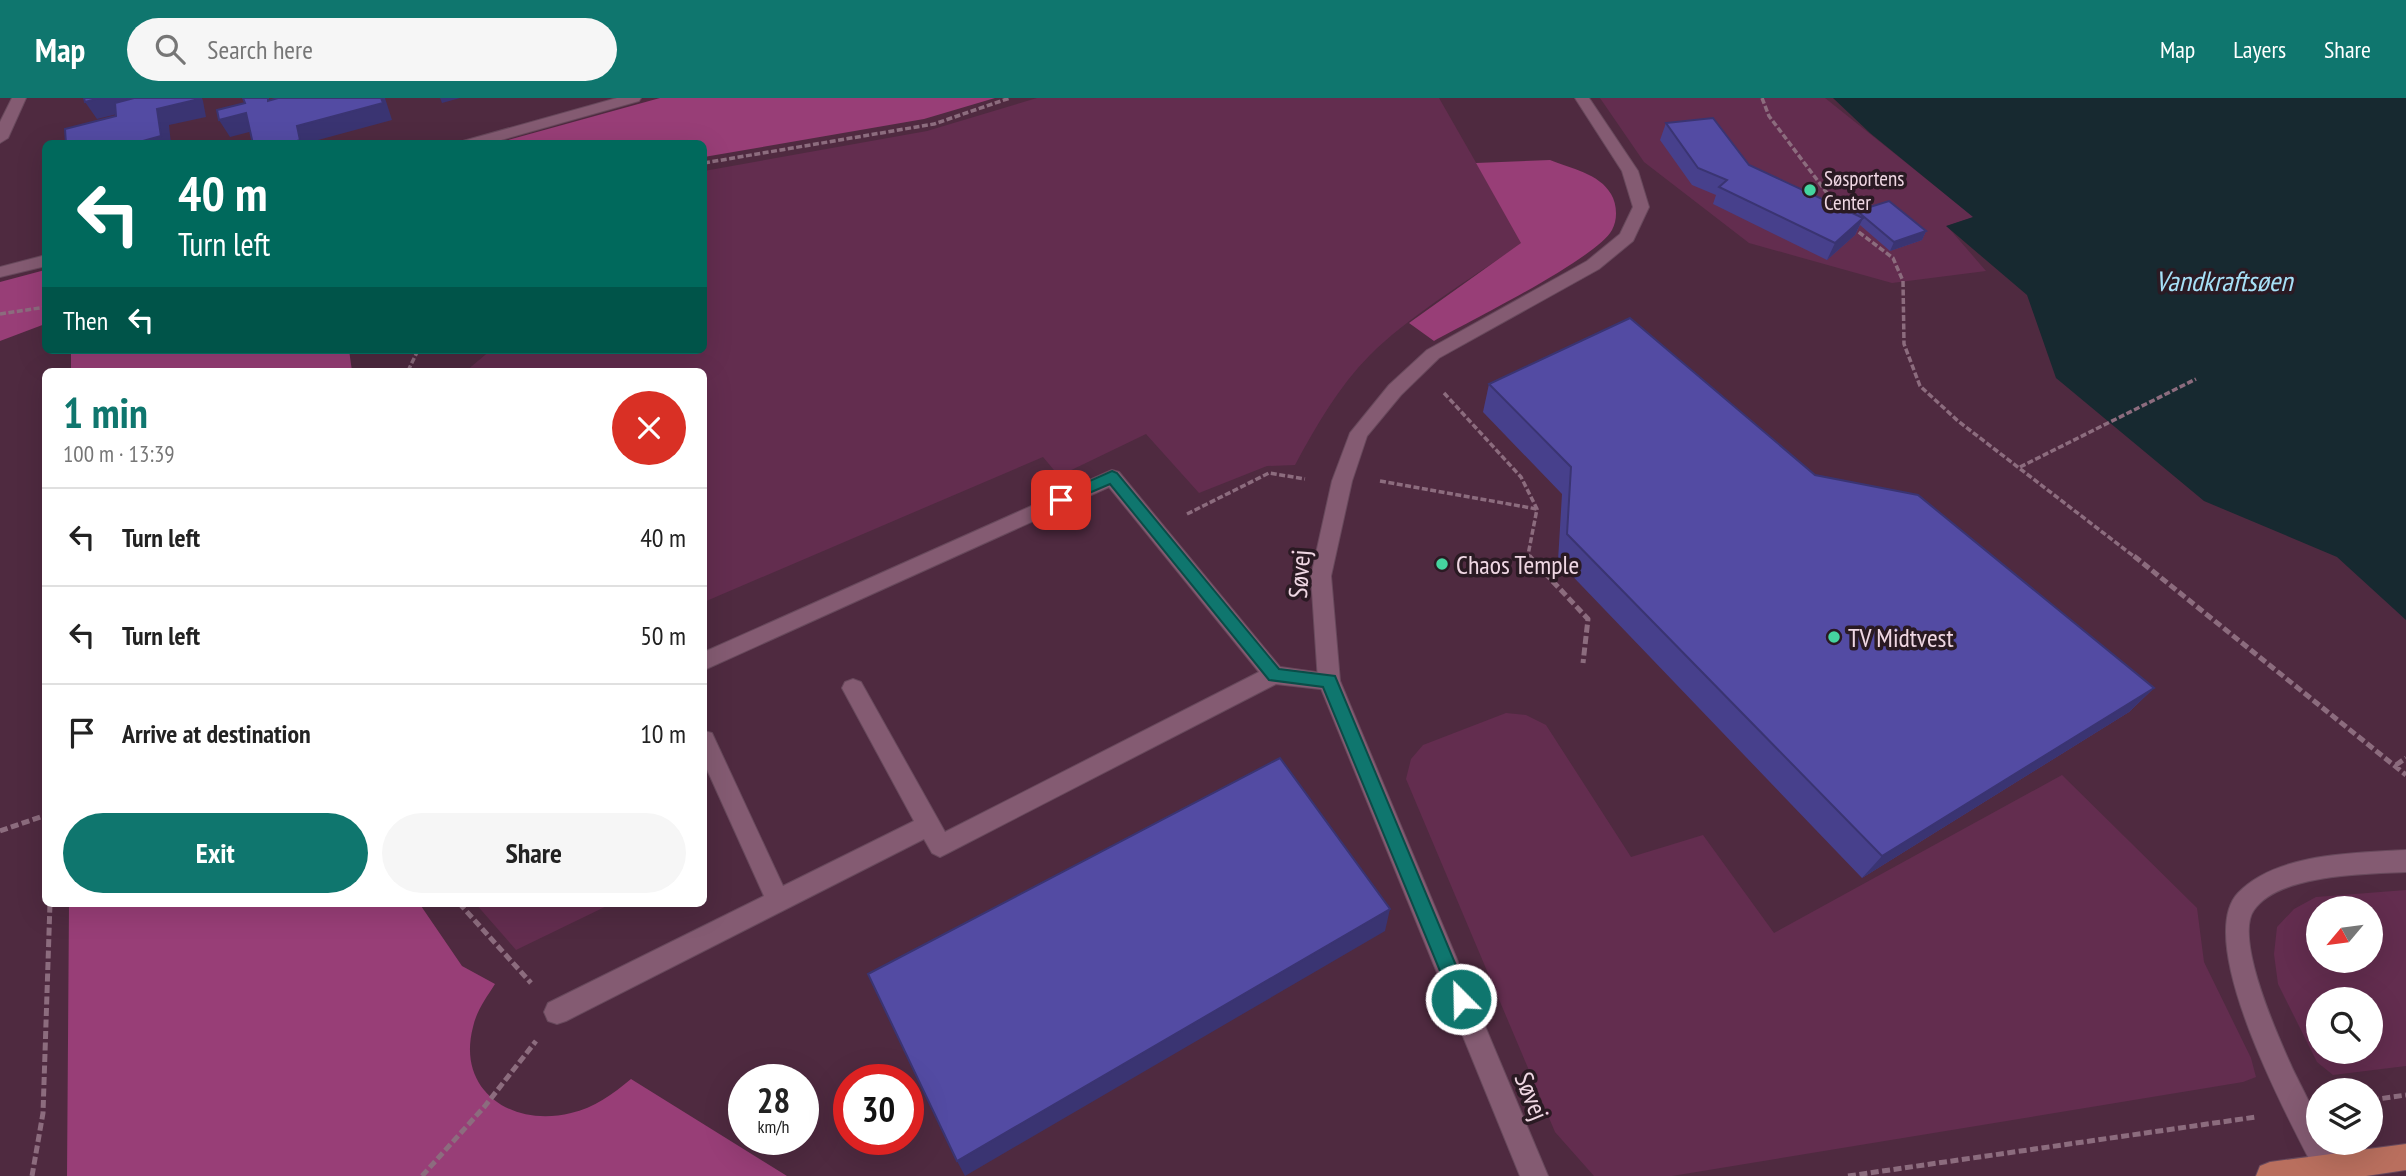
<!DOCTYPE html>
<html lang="en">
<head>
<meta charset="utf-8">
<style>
	body { margin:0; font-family:"PT Sans Narrow",sans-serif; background:#f6f6f6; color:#222; height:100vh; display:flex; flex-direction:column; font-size:26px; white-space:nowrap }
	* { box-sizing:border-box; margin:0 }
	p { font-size:23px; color:#767676 }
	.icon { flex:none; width:38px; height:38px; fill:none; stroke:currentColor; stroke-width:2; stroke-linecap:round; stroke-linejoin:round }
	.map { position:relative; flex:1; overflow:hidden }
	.panel { position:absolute; left:42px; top:270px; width:665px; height:539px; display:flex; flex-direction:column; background:#fff; border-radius:10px; box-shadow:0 7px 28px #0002 }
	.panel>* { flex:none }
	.banner { position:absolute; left:42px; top:42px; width:665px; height:214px; border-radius:10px; box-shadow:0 7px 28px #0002; background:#00695c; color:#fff; overflow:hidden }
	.needle { width:46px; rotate:241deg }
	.buttons { position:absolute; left:2306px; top:798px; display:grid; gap:14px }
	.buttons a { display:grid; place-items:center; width:77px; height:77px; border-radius:50%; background:#fff; box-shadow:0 7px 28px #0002; font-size:35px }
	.speed { position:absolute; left:728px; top:966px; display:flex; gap:14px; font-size:35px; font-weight:700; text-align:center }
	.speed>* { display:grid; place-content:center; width:91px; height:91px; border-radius:50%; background:#fff; box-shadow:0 7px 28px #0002; line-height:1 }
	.speed small { font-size:18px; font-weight:400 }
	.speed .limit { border:10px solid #d22; background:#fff; color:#111 }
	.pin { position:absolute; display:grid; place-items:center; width:60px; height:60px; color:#fff; margin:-30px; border-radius:14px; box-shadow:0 4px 10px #0006 }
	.me { position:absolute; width:77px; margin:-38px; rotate:337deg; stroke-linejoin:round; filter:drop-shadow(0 0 5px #0008) }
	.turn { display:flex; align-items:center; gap:24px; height:147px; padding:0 21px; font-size:32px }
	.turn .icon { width:91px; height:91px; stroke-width:2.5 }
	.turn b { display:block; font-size:49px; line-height:60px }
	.then { display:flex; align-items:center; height:66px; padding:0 21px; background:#0003; gap:14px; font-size:26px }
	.round { display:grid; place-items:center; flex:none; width:74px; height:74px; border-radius:37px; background:#f6f6f6 }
	.head { display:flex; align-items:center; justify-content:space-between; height:119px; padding:0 21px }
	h1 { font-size:42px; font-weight:700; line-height:52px; color:#0f766e }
	.action { display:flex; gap:14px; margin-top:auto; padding:14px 21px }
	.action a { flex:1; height:80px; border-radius:42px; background:#0f766e; color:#fff; font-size:28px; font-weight:700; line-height:80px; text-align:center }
	.action a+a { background:#f6f6f6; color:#222 }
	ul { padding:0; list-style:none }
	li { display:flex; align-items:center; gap:21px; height:98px; padding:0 21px; border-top:2px solid #e0e0e0 }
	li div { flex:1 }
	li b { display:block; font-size:26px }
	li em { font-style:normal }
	header { display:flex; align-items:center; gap:42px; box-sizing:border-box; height:98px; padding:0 35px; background:#0f766e; color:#fff }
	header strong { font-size:33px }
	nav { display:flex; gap:38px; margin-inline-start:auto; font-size:24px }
	.search { width:490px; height:63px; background:#f6f6f6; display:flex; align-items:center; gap:18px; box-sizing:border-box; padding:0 24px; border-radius:38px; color:#767676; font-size:26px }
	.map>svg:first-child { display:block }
</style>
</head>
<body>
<header>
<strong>Map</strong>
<div class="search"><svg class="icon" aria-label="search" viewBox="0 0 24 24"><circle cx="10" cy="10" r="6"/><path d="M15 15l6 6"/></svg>Search here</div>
<nav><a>Map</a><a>Layers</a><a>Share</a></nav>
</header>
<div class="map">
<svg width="2406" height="1078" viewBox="0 0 2406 1078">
	<rect width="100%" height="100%" fill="#4f2a40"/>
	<path fill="#632d4f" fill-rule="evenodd" d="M 1037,0 L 1439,0 L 1522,145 C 1475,178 1410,217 1370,257 C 1339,288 1316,328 1295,367 L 1267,368 L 1199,395 L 1146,336 L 1059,378 L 1043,359 L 704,504 L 704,273 L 466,273 L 491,252 L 704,252 L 704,73 L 927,33 Z
		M 1600,0 L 1825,0 L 1974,119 L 1947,128 L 1986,173 L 1892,185 L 1749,145 L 1644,64 Z
		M 1506,615 L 1526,617 L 1546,627 L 1631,759 L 1703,737 L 1774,835 L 2062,677 L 2197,810 L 2204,864 L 2251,960 L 2256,979 L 2243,984 L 1672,1078 L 1594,1078 L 1555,1034 L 1406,681 L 1411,661 L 1423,647 Z
		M 2406,792 L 2406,968 L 2333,977 L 2317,964 L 2278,886 L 2274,856 L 2277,829 L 2294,811 L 2316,799 ZM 2371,810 L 2371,863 L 2319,863 L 2319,810 ZM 2371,901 L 2371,954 L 2319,954 L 2319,901 Z
		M 475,805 L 613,805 L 516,852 Z"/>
	<path fill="#983e77" d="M 660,0 L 995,0 L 924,21 L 704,59 L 704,46 L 497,45 Z
		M 1550,62 C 1570,70 1600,76 1611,96 C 1617,106 1618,121 1612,132 C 1596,161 1468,224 1434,243 L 1409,225 L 1521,145 L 1476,65 Z
		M 45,172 L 45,226 L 0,243 L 0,184 Z
		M 71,252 L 349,252 L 352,273 L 71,273 Z
		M 69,805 L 419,805 L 462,868 L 495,886 C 486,900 476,914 473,929 C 456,993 513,1030 571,1015 C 594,1010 613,996 631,981 L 787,1078 L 67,1078 Z"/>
	<path fill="#172930" d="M 1833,0 L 2406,0 L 2406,522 L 2337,459 L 2204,403 L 2056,280 L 2027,197 L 1946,128 L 1973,119 L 1870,35 Z"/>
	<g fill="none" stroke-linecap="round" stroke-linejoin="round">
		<g stroke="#68495c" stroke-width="2">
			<path id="lane" d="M 1112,372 L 1119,374 L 1280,569 L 1337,577 L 1340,583 L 1337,589 L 1329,592 L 1276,586 L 948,755 L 940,759 L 932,755 L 924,741 L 566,923 L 557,926 L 548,923 L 544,914 L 548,905 L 764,798 L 704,665 L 704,633 L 712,635 L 783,788 L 914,723 L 842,590 L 845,584 L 853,581 L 861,584 L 945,734 L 1259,574 L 1109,389 L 704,572 L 704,554 Z
				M 2406,752 L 2406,774 C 2366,776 2279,776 2254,812 C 2234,840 2277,936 2290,965 C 2302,993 2319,1014 2319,1045 L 2329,1045 L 2342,1070 L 2338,1078 L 2318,1078 C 2291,1026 2192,844 2238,795 C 2276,755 2355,755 2406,752 Z"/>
		</g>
		<g stroke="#68495c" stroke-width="2">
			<path id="street" d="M 12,0 L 26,0 L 8,40 L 0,45 L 0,24 Z
				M 617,0 L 641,0 L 639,3 L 487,46 L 461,46 L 463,43 Z
				M 1575,0 L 1589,0 L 1638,73 L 1649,109 L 1633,143 L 1599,171 L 1439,260 L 1401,297 L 1367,338 L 1352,383 L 1331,478 L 1340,583 L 1548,1078 L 1520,1078 L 1318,583 L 1311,478 L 1332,383 L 1350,335 L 1389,287 L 1427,252 L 1587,163 L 1620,136 L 1633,109 L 1622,73 Z
				M 46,157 L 46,168 L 0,179 L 0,169 Z"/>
		</g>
		<g stroke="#68495c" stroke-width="2">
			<path id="primary" d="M 2406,1046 L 2406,1072 L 2366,1078 L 2256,1078 L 2260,1068 L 2270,1064 Z"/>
		</g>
		<path stroke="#8c6c7e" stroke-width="3.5" stroke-dasharray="6 2.5" stroke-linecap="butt" d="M 1762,0 L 1769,18 L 1839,111
			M 704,65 L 934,26 L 1010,0
			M 1852,129 L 1893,160 L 1903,183 L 1904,246 L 1920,288 L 1958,323 L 2136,460
			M 0,216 L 46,209
			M 408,273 L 418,252
			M 1444,295 L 1521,379 L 1537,411 L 1528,457 L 1531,460
			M 2020,369 L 2196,281
			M 1380,383 L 1537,411
			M 1187,416 L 1269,375 L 1305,381"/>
		<path stroke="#8c6c7e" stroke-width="5" stroke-dasharray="8 3.5" stroke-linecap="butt" d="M 1529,458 L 1588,521 L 1583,565
			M 2134,458 L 2406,677
			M 2396,667 L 2406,660
			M 0,733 L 46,717
			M 459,805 L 531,885
			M 2371,1002 L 2406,997
			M 32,1078 L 43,1015 L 50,805
			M 422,1078 L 485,1008 L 536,943
			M 1848,1078 L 2256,1019"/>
		<use href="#lane" fill="#845b72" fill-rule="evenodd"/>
		<use href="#street" fill="#845b72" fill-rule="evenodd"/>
		<use href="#primary" fill="#b96f5e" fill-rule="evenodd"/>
	</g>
	<path fill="#47408c" d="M 1666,25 L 1749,67 L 1855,117 L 1857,113 L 1926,133 L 1922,142 L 1890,153 L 1860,127 L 1855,137 L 1827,162 L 1713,106 L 1716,97 L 1692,87 L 1660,42 Z
		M 1489,286 L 1815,377 L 2154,590 L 2129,614 L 1862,780 L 1558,463 L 1562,396 L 1483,314 Z"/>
	<path fill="#3a3472" d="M 100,0 L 157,0 L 158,6 L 97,21 L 85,4 Z
		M 195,0 L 202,0 L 203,3 L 206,19 L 169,27 L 171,46 L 132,46 L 157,11 Z
		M 381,0 L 385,0 L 392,22 L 307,45 L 307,46 L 288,46 L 297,28 Z
		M 440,0 L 460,0 L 442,5 Z
		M 246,15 L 257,32 L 230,39 L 219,22 Z
		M 1863,120 L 1855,137 L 1827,162 L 1835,145 Z
		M 1926,133 L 1922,142 L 1890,153 L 1894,144 Z
		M 2154,590 L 2129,614 L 1862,780 L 1882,758 Z
		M 1390,811 L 1385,833 L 965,1078 L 957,1063 Z"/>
	<path fill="#534ba3" stroke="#3a3472" stroke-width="2" d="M 84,0 L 100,0 L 85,4 Z
		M 134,0 L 195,0 L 195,2 L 157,11 L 161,38 L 132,46 L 66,46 L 65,31 L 116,18 L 115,5 Z
		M 243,0 L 268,0 L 268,3 L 278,0 L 381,0 L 383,5 L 297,28 L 300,42 L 288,46 L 275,46 L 274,45 L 253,46 L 246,15 L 219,22 L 217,12 L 245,5 Z
		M 1713,20 L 1749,67 L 1863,120 L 1835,145 L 1719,89 L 1727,82 L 1698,70 L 1666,25 Z
		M 1889,103 L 1926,133 L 1894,144 L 1857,113 Z
		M 1630,220 L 1815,377 L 1918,397 L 2154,590 L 1882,758 L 1567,436 L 1571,369 L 1489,286 Z
		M 1280,660 L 1390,811 L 957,1063 L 868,876 Z"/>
	<path fill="#0f766e" stroke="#0a4d48" stroke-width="2" d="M 1112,373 L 1117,375 L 1279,571 L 1335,578 L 1470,901 L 1468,907 L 1461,910 L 1454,907 L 1323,589 L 1269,582 L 1110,386 L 1061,407 L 1053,402 L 1056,398 Z"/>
	<g fill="#45d49f" stroke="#2a1a23" stroke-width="2.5">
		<circle cx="1810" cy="92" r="7"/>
		<circle cx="1442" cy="466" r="7"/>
		<circle cx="1834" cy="539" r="7"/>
	</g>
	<g text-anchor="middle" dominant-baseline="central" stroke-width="7" stroke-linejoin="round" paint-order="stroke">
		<g font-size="21" fill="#efd7e3" stroke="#2a1a23" text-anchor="start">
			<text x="1824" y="80">Søsportens<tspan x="1824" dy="24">Center</tspan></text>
		</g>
		<g font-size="26" fill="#efd7e3" stroke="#2a1a23" text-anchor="start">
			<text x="1456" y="466">Chaos Temple</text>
			<text x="1848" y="539">TV Midtvest</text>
		</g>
		<g font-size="26" fill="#efd7e3" stroke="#2a1a23">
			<text transform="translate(1299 476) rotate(-86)">Søvej</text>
			<text transform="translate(1532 998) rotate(68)">Søvej</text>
		</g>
		<g font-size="28" font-style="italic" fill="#a6e0f7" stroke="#2a1a23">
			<text x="2224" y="182">Vandkraftsøen</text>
		</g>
	</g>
</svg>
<div class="buttons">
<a><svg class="needle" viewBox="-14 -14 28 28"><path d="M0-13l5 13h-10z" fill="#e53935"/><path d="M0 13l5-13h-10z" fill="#767676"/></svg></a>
<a><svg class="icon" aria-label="search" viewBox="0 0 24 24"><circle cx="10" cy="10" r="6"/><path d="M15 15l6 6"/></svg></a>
<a><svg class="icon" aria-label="layers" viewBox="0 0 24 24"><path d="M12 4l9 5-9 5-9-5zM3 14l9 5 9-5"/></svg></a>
</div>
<div class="speed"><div>28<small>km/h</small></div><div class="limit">30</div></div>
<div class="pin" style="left:1061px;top:402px;background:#d93025"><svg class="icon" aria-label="arrive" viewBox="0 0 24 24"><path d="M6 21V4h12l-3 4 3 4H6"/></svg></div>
<svg class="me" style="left:1461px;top:901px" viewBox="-20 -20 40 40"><circle r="17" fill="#0f766e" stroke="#fff" stroke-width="3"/><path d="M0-11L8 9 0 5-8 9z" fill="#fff"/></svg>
<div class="banner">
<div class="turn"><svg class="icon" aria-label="left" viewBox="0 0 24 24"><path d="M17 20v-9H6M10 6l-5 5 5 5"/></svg><div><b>40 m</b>Turn left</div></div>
<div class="then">Then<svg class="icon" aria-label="left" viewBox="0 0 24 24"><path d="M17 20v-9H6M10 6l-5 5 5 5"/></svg></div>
</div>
<section class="panel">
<div class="head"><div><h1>1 min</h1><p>100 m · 13:39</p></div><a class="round" style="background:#d93025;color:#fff"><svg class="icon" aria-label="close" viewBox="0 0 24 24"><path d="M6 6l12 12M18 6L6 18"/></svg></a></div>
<ul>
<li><svg class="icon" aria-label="left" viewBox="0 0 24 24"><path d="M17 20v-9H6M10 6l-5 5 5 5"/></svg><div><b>Turn left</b></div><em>40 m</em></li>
<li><svg class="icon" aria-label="left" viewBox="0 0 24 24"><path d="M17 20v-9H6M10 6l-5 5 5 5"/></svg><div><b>Turn left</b></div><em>50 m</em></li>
<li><svg class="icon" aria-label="arrive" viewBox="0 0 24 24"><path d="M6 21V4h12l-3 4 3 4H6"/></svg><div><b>Arrive at destination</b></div><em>10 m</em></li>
</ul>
<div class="action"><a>Exit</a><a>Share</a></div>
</section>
</div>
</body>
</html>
